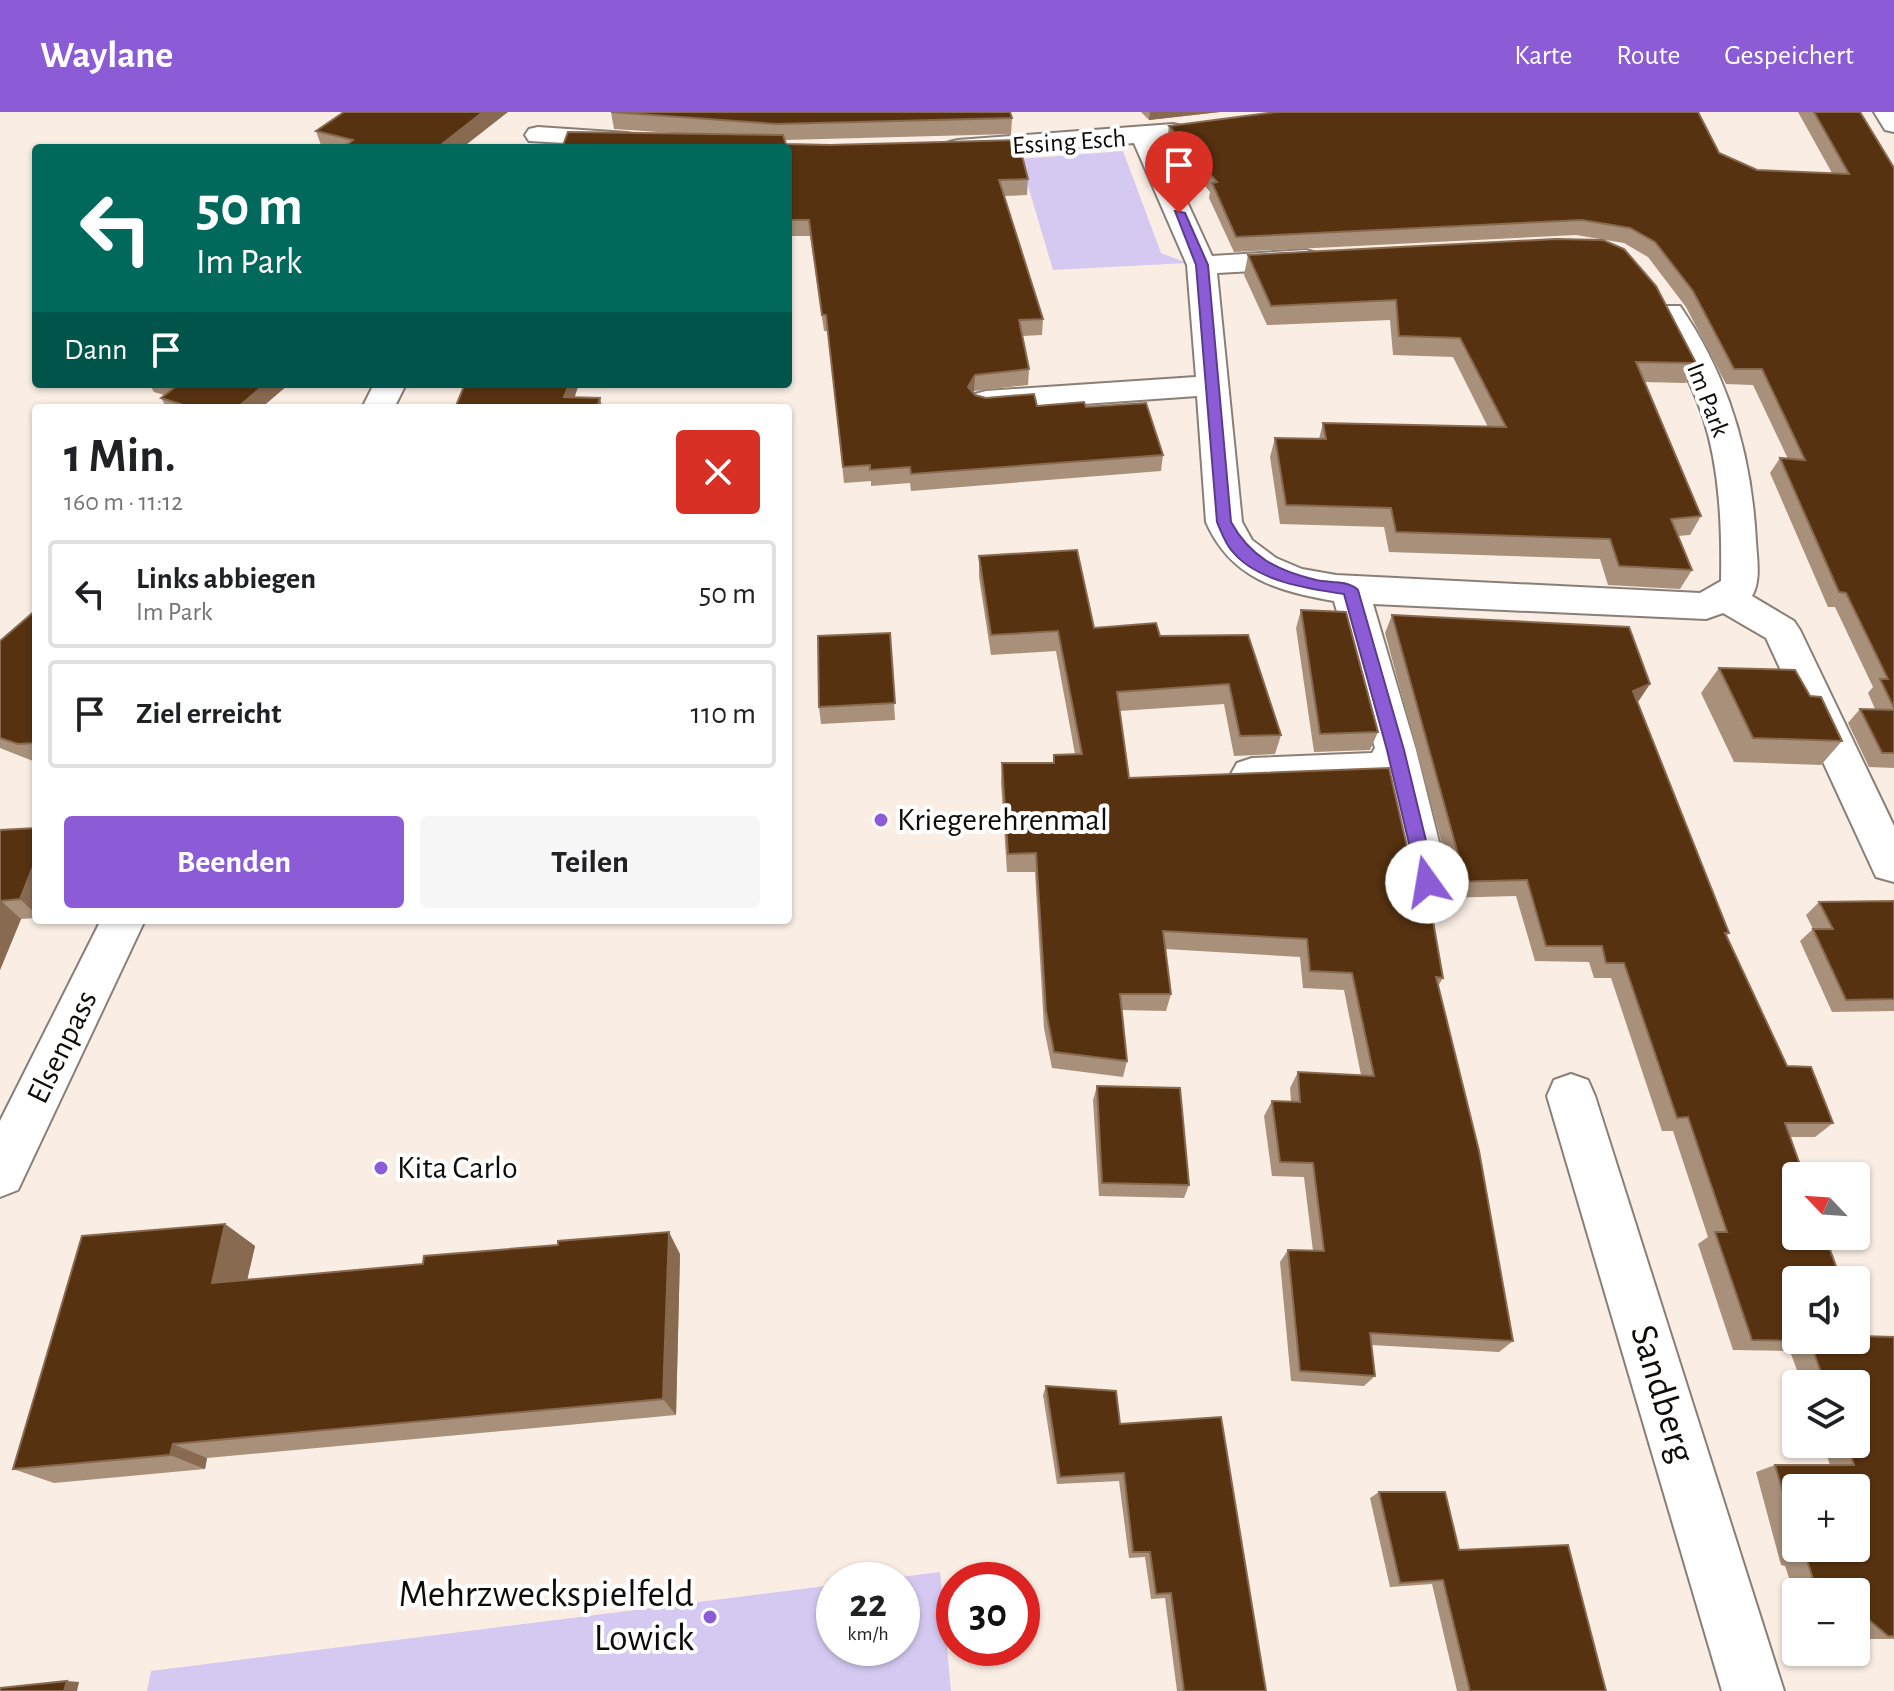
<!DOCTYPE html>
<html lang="de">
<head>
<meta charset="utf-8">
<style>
	body { margin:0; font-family:"Alegreya Sans",sans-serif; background:#f6f6f6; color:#202124; height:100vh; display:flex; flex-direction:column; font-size:30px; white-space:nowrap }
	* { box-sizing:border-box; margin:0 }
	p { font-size:26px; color:#757577 }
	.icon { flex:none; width:44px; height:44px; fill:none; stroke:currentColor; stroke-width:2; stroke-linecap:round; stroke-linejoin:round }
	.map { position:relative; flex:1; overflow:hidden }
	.drawer { position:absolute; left:32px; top:292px; width:760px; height:520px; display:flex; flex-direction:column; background:#fff; border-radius:8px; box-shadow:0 2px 6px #0004 }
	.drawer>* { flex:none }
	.banner { position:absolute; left:32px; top:32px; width:760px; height:244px; border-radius:8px; box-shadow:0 2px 6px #0004; background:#00695c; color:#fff; overflow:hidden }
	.needle { width:52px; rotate:295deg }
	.controls { position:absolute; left:1782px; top:1050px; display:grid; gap:16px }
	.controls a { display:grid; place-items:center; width:88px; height:88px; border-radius:8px; background:#fff; box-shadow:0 2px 6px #0004; font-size:40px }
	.speed { position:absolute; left:816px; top:1450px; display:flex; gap:16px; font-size:40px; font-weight:700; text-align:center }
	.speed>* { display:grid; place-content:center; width:104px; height:104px; border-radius:50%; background:#fff; box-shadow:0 2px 6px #0004; line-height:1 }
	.speed small { font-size:20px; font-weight:400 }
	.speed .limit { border:12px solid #d22; background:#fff; color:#111 }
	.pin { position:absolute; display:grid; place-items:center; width:68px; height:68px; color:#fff; margin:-82px -34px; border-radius:50% 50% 50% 0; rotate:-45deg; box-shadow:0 0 8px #0007 }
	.pin .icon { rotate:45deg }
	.me { position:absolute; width:88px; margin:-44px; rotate:347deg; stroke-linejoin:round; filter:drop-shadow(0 0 6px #0008) }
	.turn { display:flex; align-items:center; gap:28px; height:168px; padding:0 32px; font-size:36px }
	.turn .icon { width:104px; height:104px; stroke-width:2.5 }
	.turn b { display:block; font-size:56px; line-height:68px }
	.then { display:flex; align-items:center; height:76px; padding:0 32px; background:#0003; gap:16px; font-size:30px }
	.round { display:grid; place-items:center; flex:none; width:84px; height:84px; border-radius:8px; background:#f6f6f6 }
	.overview { display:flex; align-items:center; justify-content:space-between; height:136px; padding:0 32px }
	h1 { font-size:48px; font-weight:700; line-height:60px }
	.cta { display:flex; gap:16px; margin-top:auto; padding:16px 32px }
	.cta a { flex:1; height:92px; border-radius:8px; background:#8b5cd6; color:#fff; font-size:32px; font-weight:700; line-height:92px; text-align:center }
	.cta a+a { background:#f6f6f6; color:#202124 }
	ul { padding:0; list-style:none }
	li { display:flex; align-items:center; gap:24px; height:108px; margin:0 16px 12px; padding:0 16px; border:4px solid #e0e0e0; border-radius:8px }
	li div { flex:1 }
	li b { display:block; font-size:30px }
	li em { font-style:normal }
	header { display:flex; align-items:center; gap:48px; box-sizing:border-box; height:112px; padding:0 40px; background:#8b5cd6; color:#fff }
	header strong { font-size:38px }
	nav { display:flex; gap:44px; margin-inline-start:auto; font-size:28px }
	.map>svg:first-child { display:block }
</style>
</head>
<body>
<header>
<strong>Waylane</strong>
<nav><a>Karte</a><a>Route</a><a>Gespeichert</a></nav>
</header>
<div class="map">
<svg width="1894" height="1579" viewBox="0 0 1894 1579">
	<rect width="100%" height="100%" fill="#f9ede4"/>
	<path fill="#d5c9f1" d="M 1123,39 L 1161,141 L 1187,151 L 1053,158 L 1020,47 Z
		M 940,1460 L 951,1579 L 147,1579 L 151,1559 L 834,1473 L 834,1536 L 902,1536 L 902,1468 L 876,1468 Z"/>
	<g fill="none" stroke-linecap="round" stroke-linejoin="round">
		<g stroke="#897f77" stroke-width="4">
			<path id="street" d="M 1874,0 L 1894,0 L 1894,20 L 1885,18 Z
				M 1173,12 L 1182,14 L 1186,20 L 1182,26 L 1159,29 L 1212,144 L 1306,138 L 1316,141 L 1321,147 L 1316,153 L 1306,156 L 1217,161 L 1242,410 L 1252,428 L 1276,446 L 1302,457 L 1336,463 L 1700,481 L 1721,469 C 1722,416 1720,359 1704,308 C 1692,270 1671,235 1654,200 L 1658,194 L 1680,194 C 1729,265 1752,345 1756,430 C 1757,447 1761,469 1752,484 L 1794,509 L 1800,518 L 1894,714 L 1894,770 L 1876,765 L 1766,526 L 1723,501 L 1706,507 L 1373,492 L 1416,638 L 1449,770 L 1442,783 L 1427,788 L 1412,783 L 1405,770 L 1383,672 L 1252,678 L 1237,673 L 1231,662 L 1237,651 L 1252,646 L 1372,641 L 1375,636 L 1334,489 C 1278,479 1231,467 1206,410 L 1197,284 L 986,299 L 975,296 L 970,289 L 975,282 L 986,279 L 1196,265 L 1187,153 L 1134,31 L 958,44 L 949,42 L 945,36 L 949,30 L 958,28 Z
				M 538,15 L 627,21 L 636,23 L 640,29 L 636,35 L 529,29 L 525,23 L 529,17 Z
				M 374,272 L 406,272 L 394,296 L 362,296 Z
				M 101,808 L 145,808 L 18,1078 L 0,1085 L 0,1009 Z
				M 1571,962 L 1588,968 L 1595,984 L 1784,1579 L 1722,1579 L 1547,984 L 1554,968 Z"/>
		</g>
		<use href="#street" fill="#fff" fill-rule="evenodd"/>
	</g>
	<path fill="#a8907a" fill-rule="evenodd" d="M 611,0 L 1012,6 L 1011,22 L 785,28 L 786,32 L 1028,67 L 1027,83 L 1004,84 L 1043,207 L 1042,223 L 1023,224 L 1029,257 L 1028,273 L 974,279 L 973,281 L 975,283 L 986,286 L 1037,294 L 1086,295 L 1163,343 L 1161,359 L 911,379 L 910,371 L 871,374 L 871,369 L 844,371 L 828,219 L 824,219 L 810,124 L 791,124 L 790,108 L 788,108 L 788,36 L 688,22 L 614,17 Z
		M 1141,0 L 1220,0 L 1149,8 Z
		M 1798,0 L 1860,0 L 1894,56 L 1894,656 L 1869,655 L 1848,611 L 1860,597 L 1875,597 L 1868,581 L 1873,575 L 1835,495 L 1828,495 L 1770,361 L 1780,346 L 1788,347 L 1753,273 L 1726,272 L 1686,195 L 1648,145 L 1624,131 L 1576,123 L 1234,140 L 1209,86 L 1210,80 L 1167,29 L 1169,14 L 1719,41 L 1757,58 L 1832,61 Z
		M 316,19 L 462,36 L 322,36 Z
		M 1248,143 L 1696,251 L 1686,271 L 1644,270 L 1701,404 L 1690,423 L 1678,424 L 1692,458 L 1680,477 L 1608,473 L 1600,447 L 1389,440 L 1384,415 L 1280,412 L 1270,345 L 1275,326 L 1319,327 L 1323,311 L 1488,315 L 1453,245 L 1393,243 L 1390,208 L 1267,213 L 1244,163 Z
		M 149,272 L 289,272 L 261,296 L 167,296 L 161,286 L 164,283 L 154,280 Z
		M 979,444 L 1094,516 L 1160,524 L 1248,523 L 1281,623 L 1275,642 L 1234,644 L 1224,592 L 1119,599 L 1129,666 L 1411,752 L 1443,866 L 1438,874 L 1513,1229 L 1499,1240 L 1371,1233 L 1375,1264 L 1364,1274 L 1291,1269 L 1280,1150 L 1288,1138 L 1313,1139 L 1304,1065 L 1272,1064 L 1264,1004 L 1272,989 L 1291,989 L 1290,976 L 1298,960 L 1361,963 L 1344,878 L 1303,876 L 1300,845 L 1165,837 L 1171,882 L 1166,899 L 1122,898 L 1127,949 L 1123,965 L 1052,956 L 1044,916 L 1035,760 L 1007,760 L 1001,671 L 1002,651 L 1053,651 L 1054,643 L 1075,642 L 1056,539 L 991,543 L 979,465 Z
		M 36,498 L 36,649 L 33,649 L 0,636 L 0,529 Z
		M 1301,498 L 1378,620 L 1370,638 L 1314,640 L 1296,516 Z
		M 1392,503 L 1638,591 L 1729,821 L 1726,824 L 1787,954 L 1833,1011 L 1815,1025 L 1790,1025 L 1860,1224 L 1894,1225 L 1894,1527 L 1864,1527 L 1856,1521 L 1856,1480 L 1796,1480 L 1796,1486 L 1785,1454 L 1781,1453 L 1756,1360 L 1775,1353 L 1830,1353 L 1823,1332 L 1856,1332 L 1856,1272 L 1802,1272 L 1790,1239 L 1733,1238 L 1698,1132 L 1708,1125 L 1673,1019 L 1662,1019 L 1611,866 L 1594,866 L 1589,850 L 1535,849 L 1516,784 L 1443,786 L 1452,769 L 1385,521 ZM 1796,1376 L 1856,1436 L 1796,1436 Z
		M 890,521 L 895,608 L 821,612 L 819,595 Z
		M 1719,556 L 1810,584 L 1842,629 L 1821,653 L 1734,650 L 1701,581 Z
		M 36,716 L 36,806 L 21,807 L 0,858 L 0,718 Z
		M 1894,789 L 1894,899 L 1832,900 L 1800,829 L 1813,817 L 1806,803 L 1819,790 Z
		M 1097,974 L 1189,1073 L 1184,1086 L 1099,1084 L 1093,988 Z
		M 225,1112 L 255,1134 L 247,1167 L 680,1142 L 676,1303 L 207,1346 L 205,1357 L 54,1371 L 13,1357 Z
		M 1046,1274 L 1120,1312 L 1266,1579 L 1177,1579 L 1165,1486 L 1151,1487 L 1145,1445 L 1129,1446 L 1119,1369 L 1057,1372 L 1043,1283 Z
		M 1379,1380 L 1459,1438 L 1606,1579 L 1457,1579 L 1432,1472 L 1390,1475 L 1370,1386 Z"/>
	<path fill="#886a50" d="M 483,0 L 508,0 L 462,36 L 437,36 Z
		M 1150,0 L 1220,0 L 1149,8 Z
		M 975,263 L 974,279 L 968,291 L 968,275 Z
		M 265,272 L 289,272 L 261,296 L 237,296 Z
		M 569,272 L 579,272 L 571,296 L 564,285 Z
		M 600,286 L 602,296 L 597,296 Z
		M 1650,572 L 1638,590 L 1622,597 L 1633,579 Z
		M 36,747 L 36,802 L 20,787 Z
		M 0,788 L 21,807 L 0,858 Z
		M 225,1112 L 255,1134 L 242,1191 L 212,1171 Z
		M 669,1120 L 680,1142 L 676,1303 L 663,1287 Z
		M 173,1332 L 207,1346 L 205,1357 L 170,1343 Z
		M 67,1569 L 79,1570 L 77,1579 L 64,1579 Z"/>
	<path fill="#573210" stroke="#886a50" stroke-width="2" d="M 344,0 L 483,0 L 437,36 L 343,36 L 353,28 L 316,19 Z
		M 611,0 L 1010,0 L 1012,6 L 777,12 Z
		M 1276,0 L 1698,0 L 1719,41 L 1757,58 L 1849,62 L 1814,0 L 1860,0 L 1894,56 L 1894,596 L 1880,567 L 1888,567 L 1846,481 L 1839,480 L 1780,346 L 1805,348 L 1762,257 L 1734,257 L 1693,179 L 1655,130 L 1630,116 L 1582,108 L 1236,125 L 1212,71 L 1217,70 L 1169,14 Z
		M 568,20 L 783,23 L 786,32 L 830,33 L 1018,28 L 1028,67 L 999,68 L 1043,207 L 1019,208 L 1029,257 L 975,263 L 968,275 L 975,283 L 986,286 L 1034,282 L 1037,294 L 1084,290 L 1086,295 L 1146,291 L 1163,343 L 911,362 L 910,355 L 870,358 L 870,353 L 843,355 L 826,203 L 822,203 L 809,108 L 790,108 L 788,92 L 788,36 L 562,36 Z
		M 1556,127 L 1603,128 L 1624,137 L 1656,174 L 1696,251 L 1636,250 L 1701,404 L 1671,407 L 1692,458 L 1619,454 L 1610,427 L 1396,420 L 1391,396 L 1286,393 L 1275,326 L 1326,327 L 1323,311 L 1506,315 L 1460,226 L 1399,224 L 1396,188 L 1271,194 L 1248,143 Z
		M 166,272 L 265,272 L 237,296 L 188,296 L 190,295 L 161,286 L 175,275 Z
		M 465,272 L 569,272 L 564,285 L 600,286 L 597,296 L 455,296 Z
		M 1077,438 L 1094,516 L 1156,511 L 1160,524 L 1248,523 L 1281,623 L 1240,624 L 1229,572 L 1117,580 L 1129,666 L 1389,656 L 1411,752 L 1419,766 L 1426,769 L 1443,866 L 1436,865 L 1479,1039 L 1513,1229 L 1370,1221 L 1375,1264 L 1300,1259 L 1288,1138 L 1324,1139 L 1313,1051 L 1280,1050 L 1272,989 L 1300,990 L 1298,960 L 1374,964 L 1352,861 L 1310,859 L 1307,827 L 1163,819 L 1171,882 L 1120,882 L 1127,949 L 1054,940 L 1046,899 L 1036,741 L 1008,742 L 1002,651 L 1054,651 L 1054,643 L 1082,642 L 1058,519 L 991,523 L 979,444 Z
		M 36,498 L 36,631 L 18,632 L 0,626 L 0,529 Z
		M 1301,498 L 1346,500 L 1378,620 L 1320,622 Z
		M 1392,503 L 1629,515 L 1650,572 L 1633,579 L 1729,821 L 1725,821 L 1787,954 L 1811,955 L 1833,1011 L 1785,1011 L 1804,1064 L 1796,1064 L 1796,1124 L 1825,1124 L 1841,1168 L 1796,1168 L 1796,1228 L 1856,1228 L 1856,1211 L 1860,1224 L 1894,1225 L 1894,1524 L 1888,1524 L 1856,1497 L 1856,1480 L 1817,1480 L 1807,1448 L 1802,1448 L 1799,1436 L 1856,1436 L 1856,1376 L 1796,1376 L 1796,1426 L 1775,1353 L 1854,1353 L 1847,1332 L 1856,1332 L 1856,1272 L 1825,1272 L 1810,1229 L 1752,1228 L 1715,1120 L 1727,1120 L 1688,1005 L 1677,1006 L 1624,851 L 1606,851 L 1602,834 L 1546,834 L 1527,768 L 1452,770 L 1461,753 Z
		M 890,521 L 895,591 L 819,595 L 818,524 Z
		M 1719,556 L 1795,558 L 1810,584 L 1821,585 L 1842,629 L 1753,626 Z
		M 1860,597 L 1894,598 L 1894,641 L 1882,641 Z
		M 36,716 L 36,747 L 20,787 L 0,789 L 0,718 Z
		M 1894,789 L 1894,887 L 1846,888 L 1813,817 L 1833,817 L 1819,790 Z
		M 1097,974 L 1180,976 L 1189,1073 L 1102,1071 Z
		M 225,1112 L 212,1171 L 423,1152 L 424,1144 L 558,1133 L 558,1129 L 669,1120 L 663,1287 L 173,1332 L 170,1343 L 13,1357 L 82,1124 Z
		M 1046,1274 L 1116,1279 L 1120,1312 L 1221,1305 L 1266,1579 L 1184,1579 L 1171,1481 L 1156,1482 L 1150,1440 L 1133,1440 L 1124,1361 L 1060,1365 Z
		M 1379,1380 L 1445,1380 L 1459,1438 L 1568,1433 L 1606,1579 L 1470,1579 L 1443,1468 L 1400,1471 Z
		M 67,1569 L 64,1579 L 0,1579 L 0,1576 Z"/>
	<path fill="#8b5cd6" stroke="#5a3c8b" stroke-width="2" d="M 1175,99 L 1185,101 L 1208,153 L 1231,410 C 1250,445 1278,459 1316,468 C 1329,471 1348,468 1358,478 L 1404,638 L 1436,770 L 1433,775 L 1420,775 L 1418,770 L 1387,638 L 1344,482 C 1308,477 1256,469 1232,439 C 1225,431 1221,419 1217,410 L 1196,153 Z"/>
	<g fill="#8b5cd6" stroke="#fff" stroke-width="3">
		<circle cx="881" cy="708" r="8"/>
		<circle cx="381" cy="1056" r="8"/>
		<circle cx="710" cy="1505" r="8"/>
	</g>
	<g text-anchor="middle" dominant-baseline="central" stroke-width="8" stroke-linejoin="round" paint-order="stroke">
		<g font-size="26" fill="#0e0b08" stroke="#fff">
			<text transform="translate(1069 30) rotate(-4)">Essing Esch</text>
			<text transform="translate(1708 288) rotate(69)">Im Park</text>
		</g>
		<g font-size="32" fill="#0e0b08" stroke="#fff" text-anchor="start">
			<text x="897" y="708">Kriegerehrenmal</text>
			<text x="397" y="1056">Kita Carlo</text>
		</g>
		<g font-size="32" fill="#0e0b08" stroke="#fff">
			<text transform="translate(62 935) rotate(-64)">Elsenpass</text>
		</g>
		<g font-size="38" fill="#0e0b08" stroke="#fff">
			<text transform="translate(1662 1282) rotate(73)">Sandberg</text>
		</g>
		<g font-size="38" fill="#0e0b08" stroke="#fff" text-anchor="end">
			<text x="694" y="1483">Mehrzweckspielfeld<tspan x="694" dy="44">Lowick</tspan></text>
		</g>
	</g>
</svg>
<div class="controls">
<a><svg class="needle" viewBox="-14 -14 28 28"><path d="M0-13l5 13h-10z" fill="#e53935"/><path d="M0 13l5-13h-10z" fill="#757577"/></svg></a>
<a><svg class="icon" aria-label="sound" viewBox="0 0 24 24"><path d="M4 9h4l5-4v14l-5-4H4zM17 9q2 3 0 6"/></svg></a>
<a><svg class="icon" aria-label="layers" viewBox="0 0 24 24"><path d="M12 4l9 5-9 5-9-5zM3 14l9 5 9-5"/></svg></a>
<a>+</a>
<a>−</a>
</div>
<div class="speed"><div>22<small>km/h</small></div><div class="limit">30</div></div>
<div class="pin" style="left:1179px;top:101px;background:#d93025"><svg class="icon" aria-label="arrive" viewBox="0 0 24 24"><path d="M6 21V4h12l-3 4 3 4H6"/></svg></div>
<svg class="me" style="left:1427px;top:770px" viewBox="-20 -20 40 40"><circle r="19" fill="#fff"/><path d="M0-13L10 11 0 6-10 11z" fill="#8b5cd6"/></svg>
<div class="banner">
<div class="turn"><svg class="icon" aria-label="left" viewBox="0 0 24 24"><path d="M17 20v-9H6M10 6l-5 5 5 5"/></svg><div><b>50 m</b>Im Park</div></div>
<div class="then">Dann<svg class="icon" aria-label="arrive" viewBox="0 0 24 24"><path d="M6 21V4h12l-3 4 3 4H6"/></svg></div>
</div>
<section class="drawer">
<div class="overview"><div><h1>1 Min.</h1><p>160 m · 11:12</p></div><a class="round" style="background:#d93025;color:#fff"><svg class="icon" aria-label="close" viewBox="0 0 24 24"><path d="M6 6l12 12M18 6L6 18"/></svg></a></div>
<ul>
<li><svg class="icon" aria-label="left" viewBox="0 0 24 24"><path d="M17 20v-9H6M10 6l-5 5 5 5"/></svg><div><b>Links abbiegen</b><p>Im Park</p></div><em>50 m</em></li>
<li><svg class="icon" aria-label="arrive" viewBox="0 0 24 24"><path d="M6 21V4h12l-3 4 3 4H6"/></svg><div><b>Ziel erreicht</b></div><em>110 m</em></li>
</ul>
<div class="cta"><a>Beenden</a><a>Teilen</a></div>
</section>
</div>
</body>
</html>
